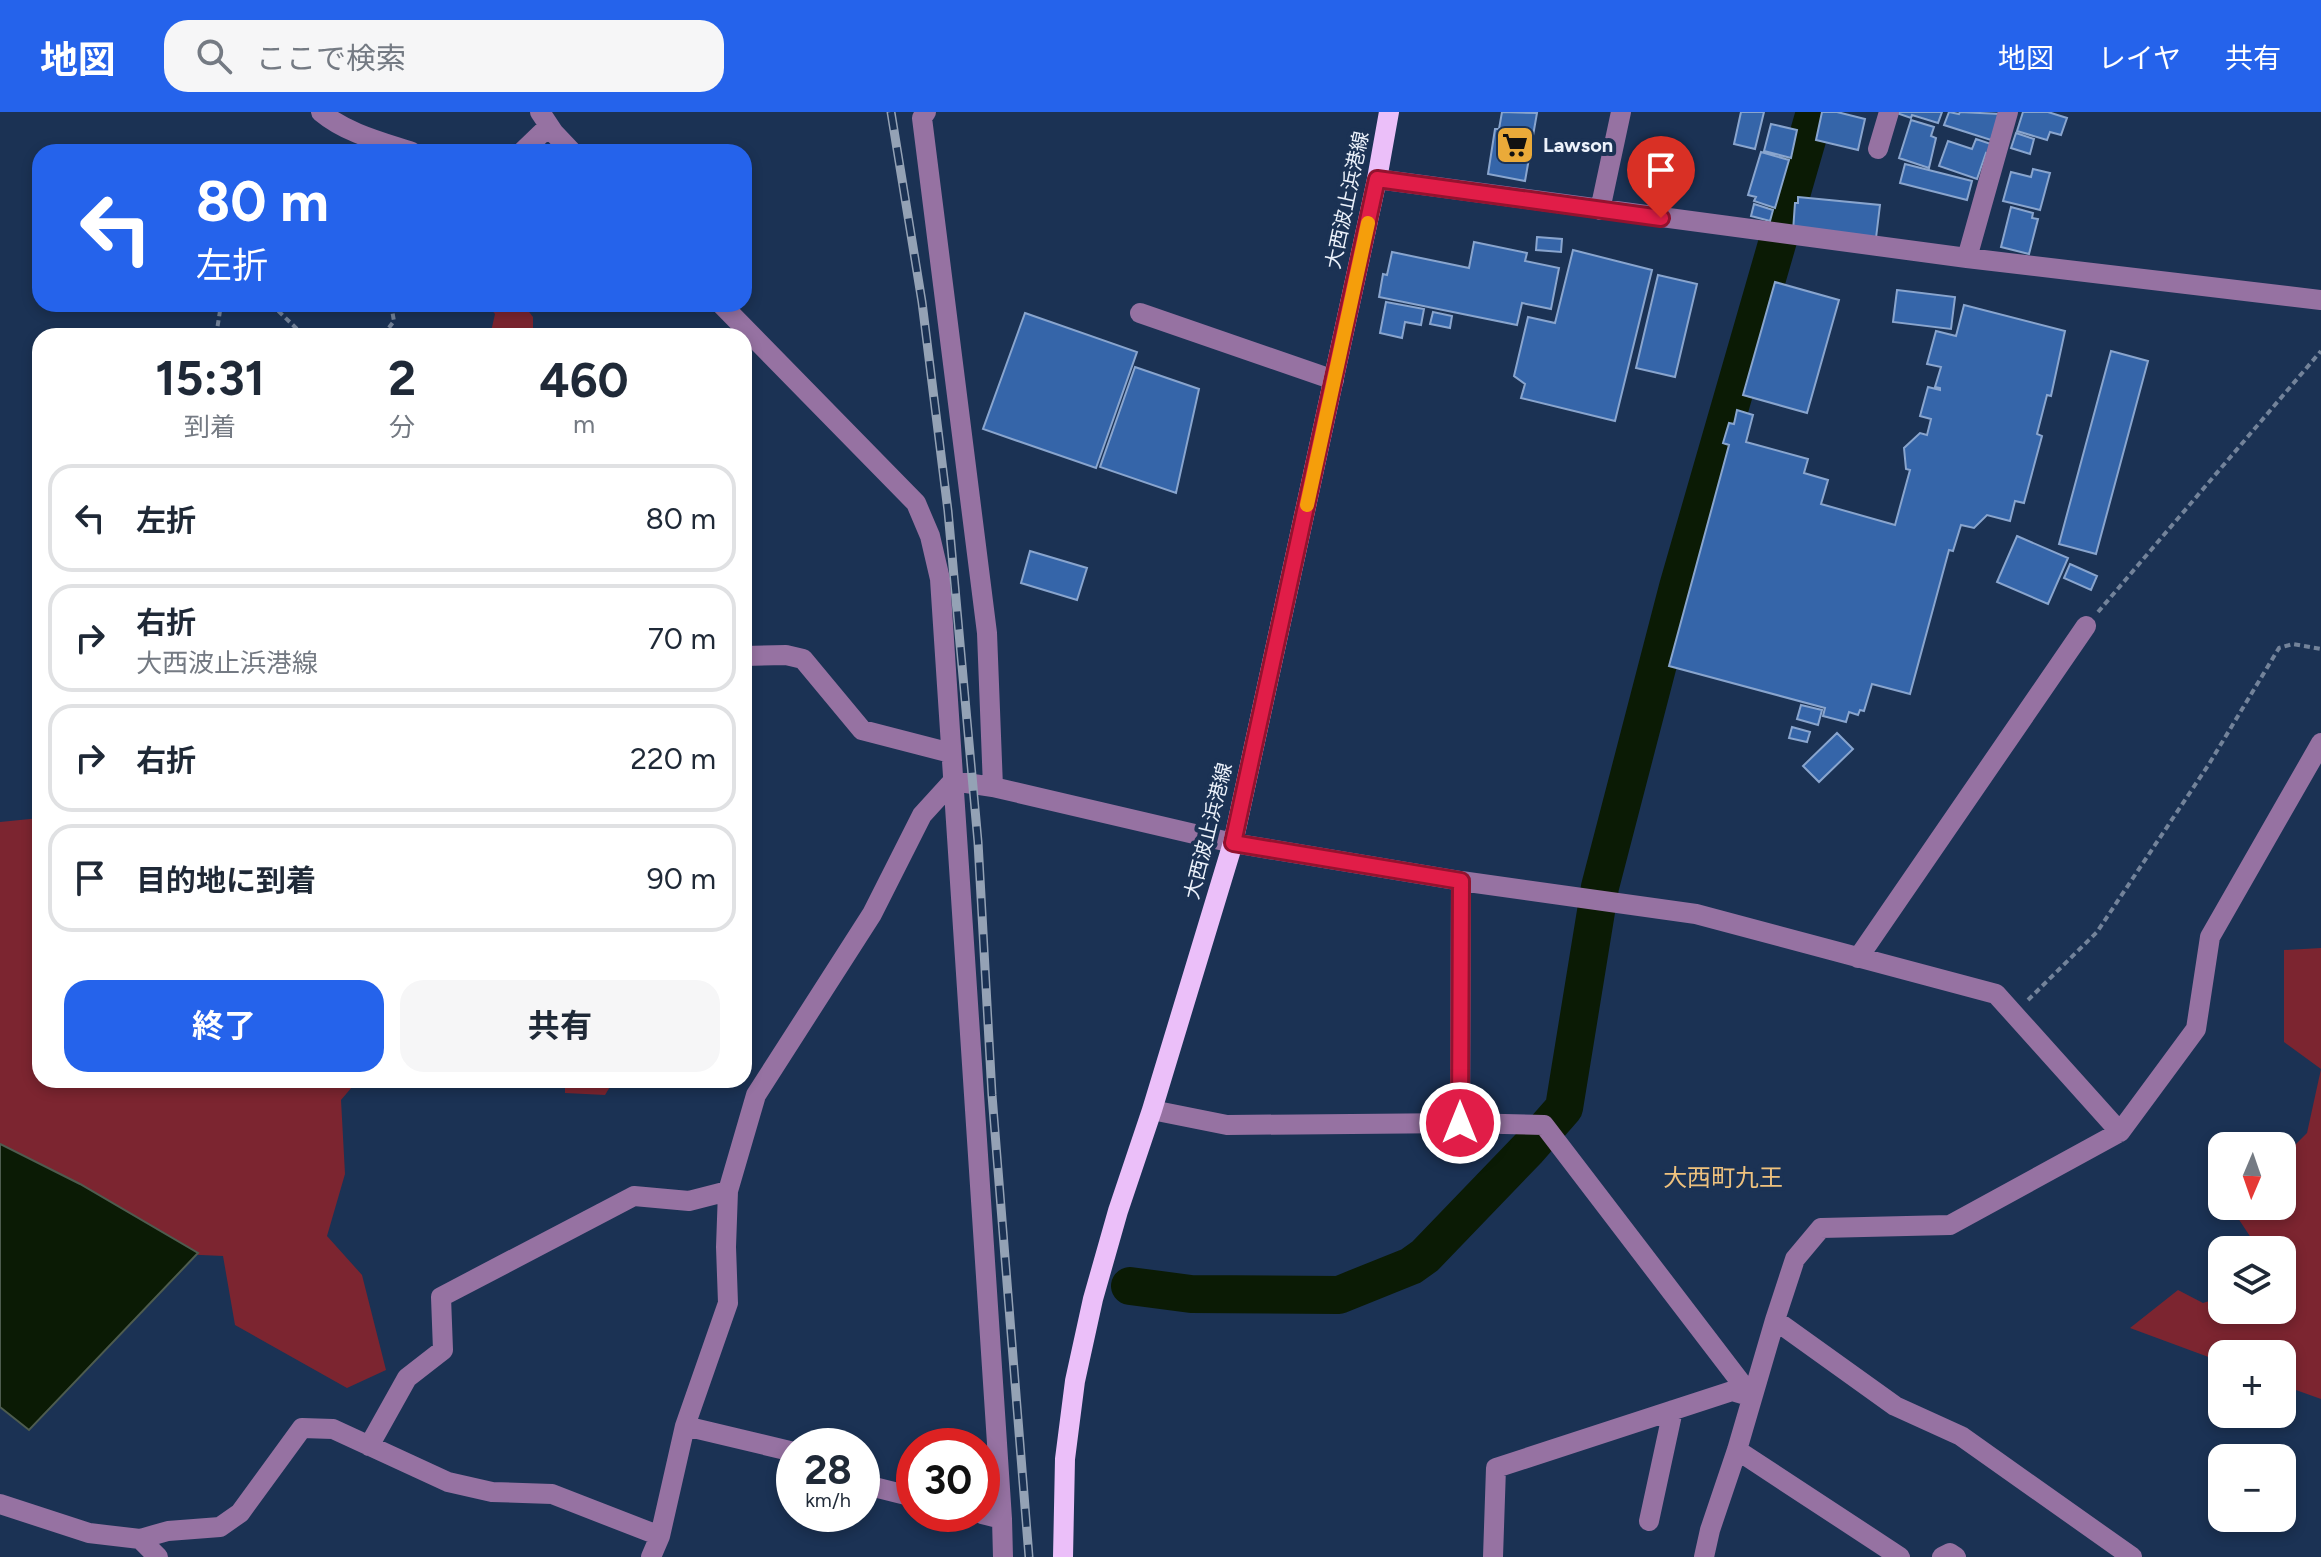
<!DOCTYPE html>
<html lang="ja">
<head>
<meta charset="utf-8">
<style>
	body { margin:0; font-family:Figtree,"Noto Sans JP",sans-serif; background:#f6f6f7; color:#1f2937; height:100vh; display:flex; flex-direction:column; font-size:30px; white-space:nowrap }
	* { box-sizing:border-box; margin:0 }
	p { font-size:26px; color:#747a83 }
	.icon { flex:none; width:44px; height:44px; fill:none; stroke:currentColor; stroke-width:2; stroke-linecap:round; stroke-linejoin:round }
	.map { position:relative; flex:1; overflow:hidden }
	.details { position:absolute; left:32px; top:216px; width:720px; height:760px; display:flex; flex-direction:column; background:#fff; border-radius:24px; box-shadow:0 4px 12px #0003 }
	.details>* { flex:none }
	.top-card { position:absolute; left:32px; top:32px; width:720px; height:168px; border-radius:24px; box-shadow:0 4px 12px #0003; background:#2563eb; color:#fff; overflow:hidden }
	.needle { width:52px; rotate:182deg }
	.tools { position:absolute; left:2208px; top:1020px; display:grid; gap:16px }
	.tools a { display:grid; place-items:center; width:88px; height:88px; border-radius:16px; background:#fff; box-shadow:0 4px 12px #0003; font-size:40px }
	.speed { position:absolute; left:776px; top:1316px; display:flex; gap:16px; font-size:40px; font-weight:700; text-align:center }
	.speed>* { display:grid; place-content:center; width:104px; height:104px; border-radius:50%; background:#fff; box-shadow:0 4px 12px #0003; line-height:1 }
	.speed small { font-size:20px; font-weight:400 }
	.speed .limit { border:12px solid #d22; background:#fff; color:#111 }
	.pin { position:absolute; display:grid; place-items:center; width:68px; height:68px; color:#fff; margin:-82px -34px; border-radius:50% 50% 50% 0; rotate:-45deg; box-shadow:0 0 8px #0007 }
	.pin .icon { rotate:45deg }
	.me { position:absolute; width:88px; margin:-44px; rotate:0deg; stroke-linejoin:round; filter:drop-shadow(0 0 6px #0008) }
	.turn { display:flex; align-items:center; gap:28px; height:168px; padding:0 32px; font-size:36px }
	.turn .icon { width:104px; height:104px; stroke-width:2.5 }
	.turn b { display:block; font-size:56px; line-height:68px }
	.eta { display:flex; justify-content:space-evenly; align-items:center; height:136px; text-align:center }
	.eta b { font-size:48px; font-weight:700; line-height:56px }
	.action { display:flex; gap:16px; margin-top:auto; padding:16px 32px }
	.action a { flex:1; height:92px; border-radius:24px; background:#2563eb; color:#fff; font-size:32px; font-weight:700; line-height:92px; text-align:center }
	.action a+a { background:#f6f6f7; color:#1f2937 }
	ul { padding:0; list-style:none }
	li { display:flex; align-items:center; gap:24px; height:108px; margin:0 16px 12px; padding:0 16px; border:4px solid #e0e1e3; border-radius:24px }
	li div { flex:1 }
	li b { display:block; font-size:30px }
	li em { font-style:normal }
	header { display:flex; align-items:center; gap:48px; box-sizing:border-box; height:112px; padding:0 40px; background:#2563eb; color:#fff }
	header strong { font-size:38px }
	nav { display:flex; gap:44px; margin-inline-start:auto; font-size:28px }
	.search { width:560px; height:72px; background:#f6f6f7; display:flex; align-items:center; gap:20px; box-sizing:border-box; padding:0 28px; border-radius:24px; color:#747a83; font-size:30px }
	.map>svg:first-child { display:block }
</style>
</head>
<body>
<header>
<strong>地図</strong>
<div class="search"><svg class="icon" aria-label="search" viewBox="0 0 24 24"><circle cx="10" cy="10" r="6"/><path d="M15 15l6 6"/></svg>ここで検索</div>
<nav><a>地図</a><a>レイヤ</a><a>共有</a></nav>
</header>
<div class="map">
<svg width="2321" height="1445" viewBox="0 0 2321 1445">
	<rect width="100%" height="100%" fill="#1b3254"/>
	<path fill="#7c2530" d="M 487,192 L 523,192 L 533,205 L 533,224 L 490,224 L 495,202 Z
		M 40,706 L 40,968 L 358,968 L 341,988 L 345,1062 L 327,1124 L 362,1163 L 386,1258 L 347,1276 L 235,1213 L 223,1144 L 0,1134 L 0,710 Z
		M 2321,836 L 2321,1287 L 2282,1273 L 2282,1242 L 2222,1242 L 2222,1250 L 2130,1216 L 2178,1178 L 2203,1191 L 2222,1185 L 2222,1198 L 2282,1198 L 2282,1138 L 2259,1138 L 2232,1097 L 2235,1094 L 2282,1094 L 2282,1046 L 2307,1021 L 2321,957 L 2284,930 L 2284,838 Z
		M 565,968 L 614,968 L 605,983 L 565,981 Z"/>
	<path fill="#0b1b05" stroke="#4e5c4f" stroke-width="2" d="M 0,1032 L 80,1072 L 198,1141 L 29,1318 L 0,1295 Z"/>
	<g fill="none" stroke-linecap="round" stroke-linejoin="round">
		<path stroke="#0b1b05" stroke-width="38" d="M 1130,1174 L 1191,1182 L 1339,1183 L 1411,1154 L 1425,1144 L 1528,1037 L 1564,996 L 1600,775 L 1678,475 L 1815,0"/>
	</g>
	<path fill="#3565a9" stroke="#89a5ce" stroke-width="2" d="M 1502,0 L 1537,1 L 1525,69 L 1488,62 L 1495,17 L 1499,17 Z
		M 1741,0 L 1764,0 L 1755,37 L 1734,32 Z
		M 1822,0 L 1837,0 L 1865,7 L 1858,38 L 1816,28 Z
		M 1894,0 L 1942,0 L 1938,11 L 1912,3 L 1911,6 Z
		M 1949,0 L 1959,2 L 1960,0 L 2000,2 L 1991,28 L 1944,13 Z
		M 2023,0 L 2048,0 L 2067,6 L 2061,23 L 2050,20 L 2047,28 L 2017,19 Z
		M 1911,8 L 1934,15 L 1931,24 L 1936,26 L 1929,56 L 1899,46 Z
		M 1771,12 L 1797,18 L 1791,46 L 1764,39 Z
		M 2016,21 L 2034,27 L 2030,42 L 2011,36 Z
		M 1976,27 L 1994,33 L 1990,43 L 1986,41 L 1977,67 L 1939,54 L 1948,29 L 1972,37 Z
		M 1761,40 L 1789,48 L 1775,96 L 1754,89 L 1756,85 L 1748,83 Z
		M 1905,52 L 1972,69 L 1967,88 L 1900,71 Z
		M 2033,57 L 2050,61 L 2040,98 L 2003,89 L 2011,60 L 2031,65 Z
		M 1798,85 L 1880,93 L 1876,126 L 1793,119 L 1795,91 L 1798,91 Z
		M 1754,92 L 1773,98 L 1770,109 L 1751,104 Z
		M 2011,95 L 2033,101 L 2032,106 L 2038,107 L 2029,142 L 2001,135 Z
		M 1537,125 L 1562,127 L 1561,140 L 1536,138 Z
		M 1474,130 L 1527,141 L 1525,149 L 1559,156 L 1551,197 L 1522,191 L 1517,213 L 1379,185 L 1383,162 L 1387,163 L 1392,140 L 1469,156 Z
		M 1573,138 L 1652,158 L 1615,309 L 1521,286 L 1525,272 L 1514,264 L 1528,205 L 1555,211 Z
		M 1658,163 L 1697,172 L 1675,265 L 1636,256 Z
		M 1775,170 L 1839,188 L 1807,301 L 1743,283 Z
		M 1897,178 L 1955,185 L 1951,217 L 1893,210 Z
		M 1386,190 L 1424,197 L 1421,213 L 1405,210 L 1402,226 L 1380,221 Z
		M 1964,193 L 2065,219 L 2051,284 L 2047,283 L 2037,322 L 2042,324 L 2024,391 L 2015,389 L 2010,409 L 1987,403 L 1974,416 L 1961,413 L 1953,439 L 1949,438 L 1910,582 L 1872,572 L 1864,599 L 1860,598 L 1858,603 L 1849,600 L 1846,610 L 1823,604 L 1825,596 L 1669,554 L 1729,333 L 1723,331 L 1729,311 L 1734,312 L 1737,298 L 1753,303 L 1746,330 L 1808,347 L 1804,361 L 1828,368 L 1821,392 L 1895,413 L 1910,358 L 1906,357 L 1904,336 L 1920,321 L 1927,323 L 1931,307 L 1920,304 L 1928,275 L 1940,278 L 1940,276 L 1935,275 L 1941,255 L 1927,252 L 1936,219 L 1956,224 Z
		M 1433,200 L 1452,204 L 1450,216 L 1430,212 Z
		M 1025,201 L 1137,240 L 1096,356 L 983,317 Z
		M 2111,239 L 2148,249 L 2096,442 L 2059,432 Z
		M 1135,255 L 1199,277 L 1176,381 L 1100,355 Z
		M 2017,424 L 2068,446 L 2048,492 L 1997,470 Z
		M 1030,439 L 1087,456 L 1077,488 L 1021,471 Z
		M 2070,452 L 2097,464 L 2091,478 L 2064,466 Z
		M 1801,593 L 1822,598 L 1818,613 L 1797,607 Z
		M 1792,615 L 1810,620 L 1807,630 L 1789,626 Z
		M 1837,621 L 1853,637 L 1819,670 L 1803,654 Z"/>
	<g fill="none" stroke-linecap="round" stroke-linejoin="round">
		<path stroke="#73839a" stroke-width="4" stroke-dasharray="6 4" stroke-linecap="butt" d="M 271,192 L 297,217 L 318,222 L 361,223 L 377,221 L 388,217 L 394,209 L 392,198 L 389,192
			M 216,224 L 220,199 L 217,192
			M 2098,500 L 2321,239
			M 2028,888 L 2097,820 L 2209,652 L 2279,536 L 2293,532 L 2321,537"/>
		<path stroke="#9672a2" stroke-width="20" d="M 321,0 C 346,21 382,30 412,40
			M 540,0 L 554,21 L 572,40
			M 926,0 L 922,6 L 987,521 L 993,675
			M 1878,37 L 1889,0
			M 522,40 L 549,14
			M 1377,67 L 1967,146 L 2321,188
			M 1600,98 L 1621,0
			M 1967,146 L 2008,0
			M 721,192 L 916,391 L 930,424 L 940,467 L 1002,1407 L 1003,1445
			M 1140,201 L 1334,268
			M 744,544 L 786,543 L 803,547 L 862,618 L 951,641
			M 953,669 L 993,675 L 1233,731 L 1461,769 L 1696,802 L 1996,882 L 2120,1020
			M 1858,846 L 2086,514
			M 1152,998 L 1227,1013 L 1460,1011 L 1544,1013 L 1752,1285
			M 1460,1011 L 1461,769
			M 685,1314 L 794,1340
			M 369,1334 L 407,1266 L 443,1238 L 441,1185 L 634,1084 L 689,1089 L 728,1079
			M 1737,1338 L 1900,1445
			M 862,1372 L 914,1385
			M 0,1392 L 89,1421 L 140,1427 L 168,1419 L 220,1415 L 240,1401 L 302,1316 L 333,1317 L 448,1370 L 492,1380 L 552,1382 L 660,1424
			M 982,1402 L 1002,1407
			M 1649,1409 L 1673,1298
			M 140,1427 L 158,1445
			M 651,1445 L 660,1424 L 685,1314 L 728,1191 L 726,1135 L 728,1079 L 756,983 L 872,802 L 922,703 L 953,669
			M 1493,1445 L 1496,1356 L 1732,1279 L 1752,1285
			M 1704,1445 L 1710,1418 L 1737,1338 L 1775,1208
			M 1942,1445 L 1950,1441 L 1956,1445
			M 2132,1445 L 1961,1324 L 1895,1294 L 1775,1208 L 1795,1147 L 1821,1116 L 1950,1113 L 2120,1020 L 2196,917 L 2210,825 L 2321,631"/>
		<path stroke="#ebbff9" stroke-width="20" d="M 1063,1445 L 1065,1347 L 1075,1269 L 1093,1187 L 1118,1099 L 1152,998 L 1233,731 L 1377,67 L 1389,0"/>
		<g stroke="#94a2b5" stroke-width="9">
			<path id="rail" d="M 891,0 L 922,190 L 948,399 L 978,730 L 992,983 L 1029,1445"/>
		</g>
		<use href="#rail" stroke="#1b3254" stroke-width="6" stroke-dasharray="18" stroke-linecap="butt"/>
	</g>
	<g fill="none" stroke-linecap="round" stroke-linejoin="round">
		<g stroke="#92132f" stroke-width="20">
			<path id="route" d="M 1460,1011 L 1461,769 L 1233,731 L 1377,67 L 1661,106"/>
		</g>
		<use href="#route" stroke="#e11d48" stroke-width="14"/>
		<path stroke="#f59e0b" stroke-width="14" d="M 1307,393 L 1368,111"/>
	</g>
	<defs>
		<g id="supermarket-square" transform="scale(2)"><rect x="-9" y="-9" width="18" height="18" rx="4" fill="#eaaa39" stroke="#1b3254"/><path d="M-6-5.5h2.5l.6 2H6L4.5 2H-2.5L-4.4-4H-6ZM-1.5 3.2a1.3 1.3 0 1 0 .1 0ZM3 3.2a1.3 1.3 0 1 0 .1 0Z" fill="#111"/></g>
	</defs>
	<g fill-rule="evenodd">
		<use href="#supermarket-square" x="1515" y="33"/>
	</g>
	<g text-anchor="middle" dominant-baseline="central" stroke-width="8" stroke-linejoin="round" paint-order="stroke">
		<g font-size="20" font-weight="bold" fill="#ecf2fb" stroke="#1b3254" text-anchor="start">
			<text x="1543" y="33">Lawson</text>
		</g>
		<g font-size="20" fill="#ecf2fb" stroke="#1b3254">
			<text transform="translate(1347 88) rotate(-78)">大西波止浜港線</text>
			<text transform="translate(1208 719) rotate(-76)">大西波止浜港線</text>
		</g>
		<g font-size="24" fill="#efc27e" stroke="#1b3254">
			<text x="1723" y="1065">大西町九王</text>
		</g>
	</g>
</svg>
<div class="tools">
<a><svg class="needle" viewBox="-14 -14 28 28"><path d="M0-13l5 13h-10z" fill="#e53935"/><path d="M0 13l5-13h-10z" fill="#747a83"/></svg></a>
<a><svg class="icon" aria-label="layers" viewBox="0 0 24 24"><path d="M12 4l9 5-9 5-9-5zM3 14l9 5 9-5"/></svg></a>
<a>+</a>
<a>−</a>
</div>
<div class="speed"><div>28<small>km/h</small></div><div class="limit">30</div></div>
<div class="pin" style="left:1661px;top:106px;background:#d93025"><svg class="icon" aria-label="arrive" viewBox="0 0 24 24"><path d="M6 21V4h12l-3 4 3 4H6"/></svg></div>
<svg class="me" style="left:1460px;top:1011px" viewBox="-20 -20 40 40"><circle r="17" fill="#e11d48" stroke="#fff" stroke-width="3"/><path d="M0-11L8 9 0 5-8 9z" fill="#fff"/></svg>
<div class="top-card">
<div class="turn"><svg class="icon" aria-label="left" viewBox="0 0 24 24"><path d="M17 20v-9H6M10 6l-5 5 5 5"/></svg><div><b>80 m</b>左折</div></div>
</div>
<section class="details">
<div class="eta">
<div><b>15:31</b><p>到着</p></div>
<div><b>2</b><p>分</p></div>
<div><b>460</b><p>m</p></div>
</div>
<ul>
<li><svg class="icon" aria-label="left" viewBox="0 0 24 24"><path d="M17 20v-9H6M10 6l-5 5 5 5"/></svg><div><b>左折</b></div><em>80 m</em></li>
<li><svg class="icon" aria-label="right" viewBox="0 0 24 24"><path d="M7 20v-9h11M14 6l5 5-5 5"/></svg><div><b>右折</b><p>大西波止浜港線</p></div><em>70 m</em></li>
<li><svg class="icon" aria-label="right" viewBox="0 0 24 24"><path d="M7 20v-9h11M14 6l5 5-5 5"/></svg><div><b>右折</b></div><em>220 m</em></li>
<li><svg class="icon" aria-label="arrive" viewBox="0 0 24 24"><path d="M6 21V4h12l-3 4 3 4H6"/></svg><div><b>目的地に到着</b></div><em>90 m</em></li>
</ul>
<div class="action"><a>終了</a><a>共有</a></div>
</section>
</div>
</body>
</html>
